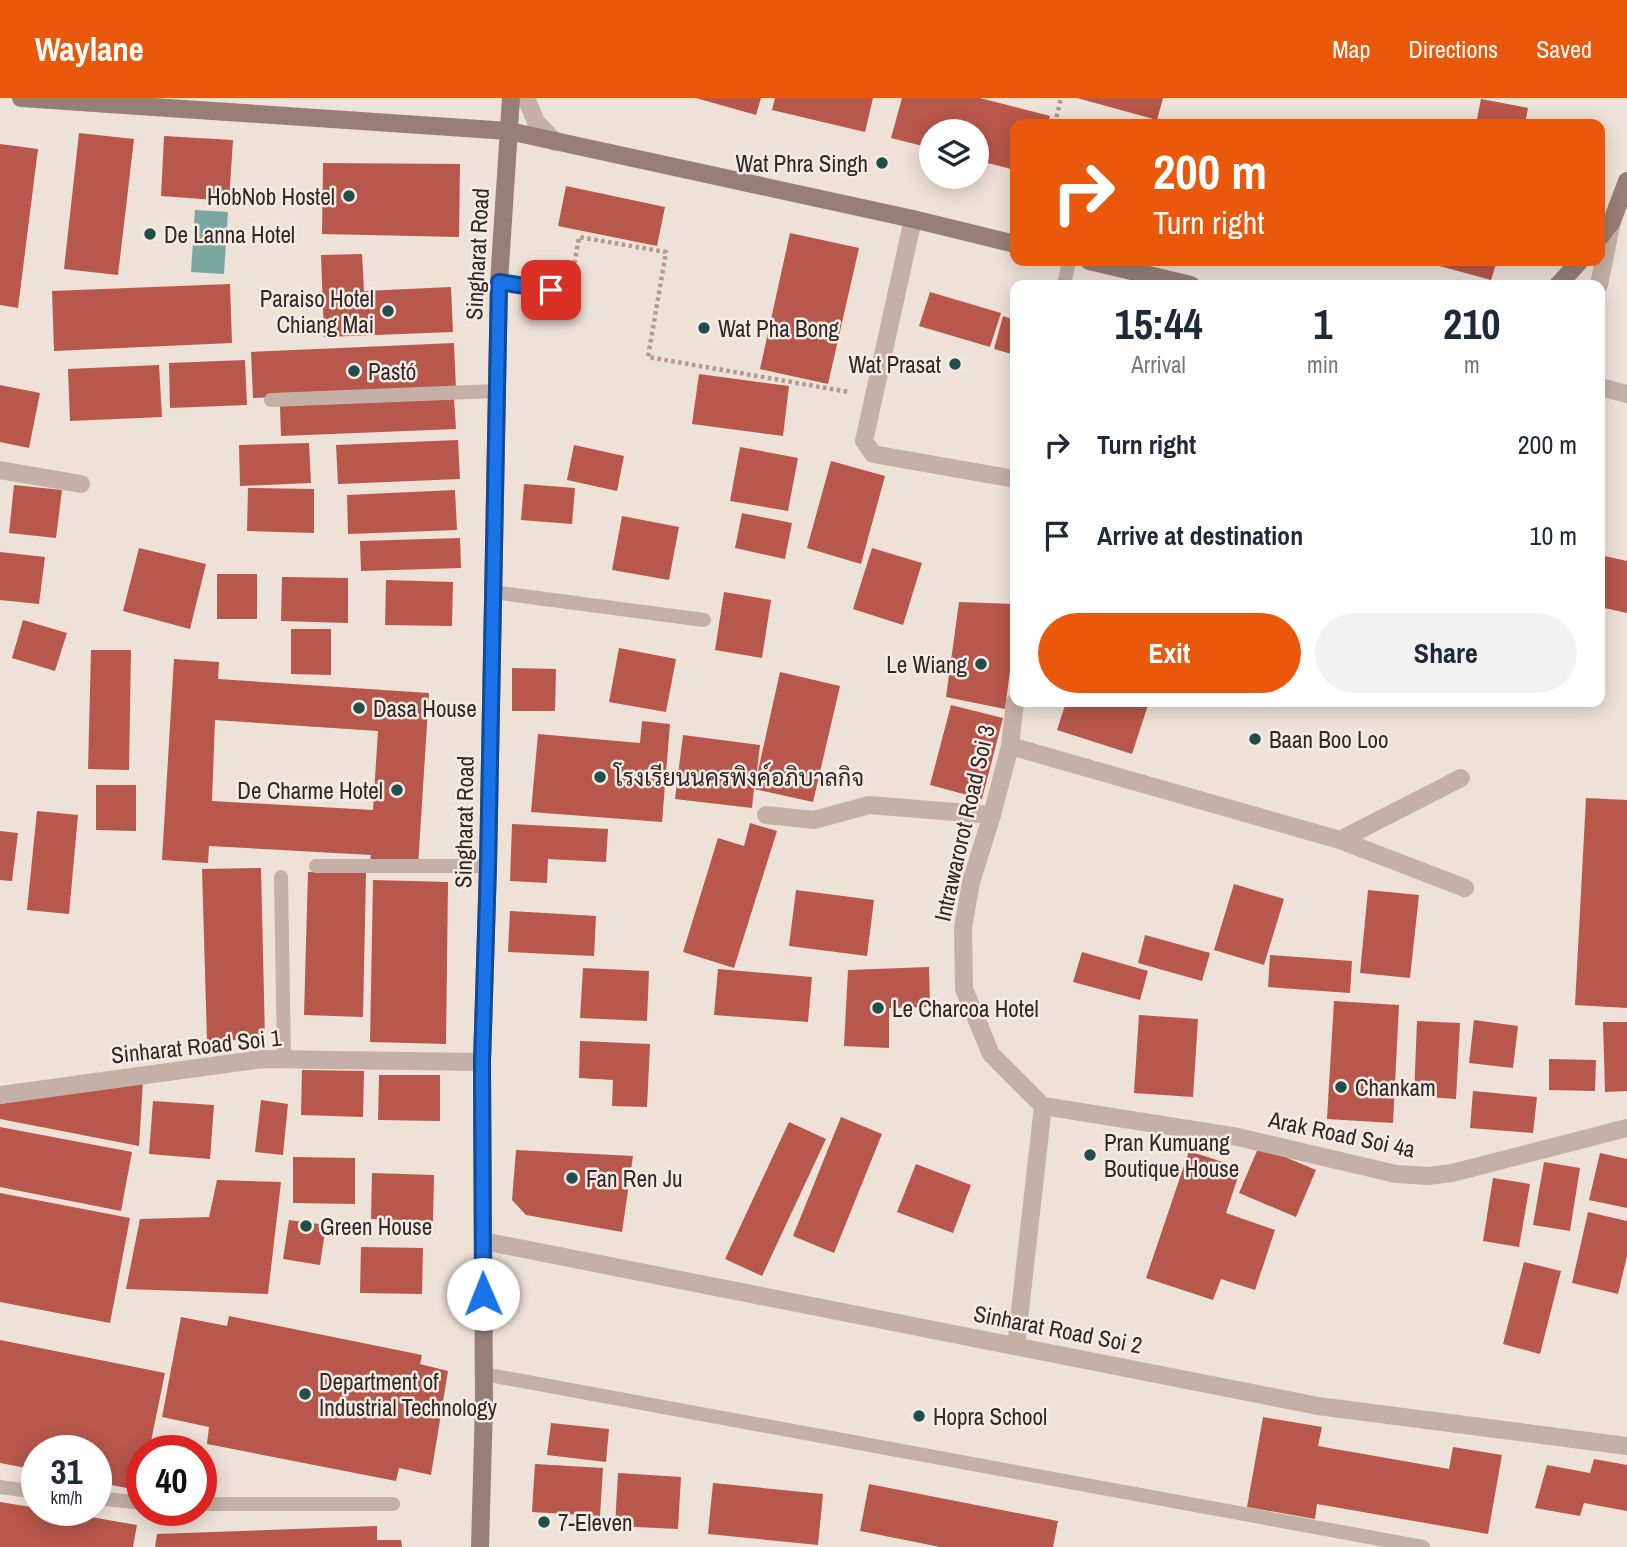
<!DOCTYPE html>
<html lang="en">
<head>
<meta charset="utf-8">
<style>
	body { margin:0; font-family:"Archivo Narrow",Sarabun,sans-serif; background:#f2f2f3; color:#1f2937; height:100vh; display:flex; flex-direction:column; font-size:26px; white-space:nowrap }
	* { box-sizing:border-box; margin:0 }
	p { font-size:23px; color:#747a83 }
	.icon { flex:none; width:38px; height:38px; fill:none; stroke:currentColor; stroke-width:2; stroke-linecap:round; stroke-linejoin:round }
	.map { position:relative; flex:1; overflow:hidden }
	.sheet { position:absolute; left:1010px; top:182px; width:595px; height:427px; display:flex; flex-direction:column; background:#fff; border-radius:14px; box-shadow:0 4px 18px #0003 }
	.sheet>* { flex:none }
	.banner { position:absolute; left:1010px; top:21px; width:595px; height:147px; border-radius:14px; box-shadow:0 4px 18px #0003; background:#ea580c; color:#fff; overflow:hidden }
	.controls { position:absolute; left:919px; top:21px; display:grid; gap:14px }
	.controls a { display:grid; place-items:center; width:70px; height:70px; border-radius:50%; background:#fff; box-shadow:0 4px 18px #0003; font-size:35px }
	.speed { position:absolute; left:21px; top:1337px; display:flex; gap:14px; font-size:35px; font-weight:700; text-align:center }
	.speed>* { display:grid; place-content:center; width:91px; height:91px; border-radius:50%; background:#fff; box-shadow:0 4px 18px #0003; line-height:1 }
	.speed small { font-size:18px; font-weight:400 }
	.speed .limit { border:10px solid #d22; background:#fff; color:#111 }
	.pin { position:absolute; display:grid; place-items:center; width:60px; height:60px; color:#fff; margin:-30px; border-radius:14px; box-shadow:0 4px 10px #0006 }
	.me { position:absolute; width:77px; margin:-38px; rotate:359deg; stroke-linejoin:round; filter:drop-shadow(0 0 5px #0008) }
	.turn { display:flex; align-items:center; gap:24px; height:147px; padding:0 28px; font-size:32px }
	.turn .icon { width:91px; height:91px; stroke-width:2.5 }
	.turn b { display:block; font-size:49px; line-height:60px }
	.eta { display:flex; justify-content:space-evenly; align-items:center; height:119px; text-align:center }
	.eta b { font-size:42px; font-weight:700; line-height:49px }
	.action { display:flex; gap:14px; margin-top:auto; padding:14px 28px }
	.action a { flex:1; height:80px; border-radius:42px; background:#ea580c; color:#fff; font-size:28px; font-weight:700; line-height:80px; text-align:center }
	.action a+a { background:#f2f2f3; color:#1f2937 }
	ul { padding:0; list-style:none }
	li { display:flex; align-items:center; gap:21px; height:91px; padding:0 28px }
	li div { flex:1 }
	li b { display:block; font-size:26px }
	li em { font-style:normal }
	header { display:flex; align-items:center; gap:42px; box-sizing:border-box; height:98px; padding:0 35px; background:#ea580c; color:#fff }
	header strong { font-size:33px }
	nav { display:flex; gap:38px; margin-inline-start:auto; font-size:24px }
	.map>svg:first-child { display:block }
</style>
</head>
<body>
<header>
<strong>Waylane</strong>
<nav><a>Map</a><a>Directions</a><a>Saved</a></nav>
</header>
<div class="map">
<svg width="1627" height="1449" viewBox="0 0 1627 1449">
	<rect width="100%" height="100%" fill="#eee1d8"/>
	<path fill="#7ba7a3" d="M 195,112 L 228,114 L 224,176 L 191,174 Z"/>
	<path fill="#b8574b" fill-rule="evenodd" d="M 696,0 L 761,0 L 756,17 Z
		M 775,0 L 873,0 L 865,34 L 772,12 Z
		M 902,0 L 980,0 L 1050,18 L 1048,26 L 1015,26 L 1015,72 L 976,62 L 976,33 L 931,33 L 931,50 L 891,40 Z
		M 1077,0 L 1163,0 L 1157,22 Z
		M 1481,1 L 1528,10 L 1525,26 L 1476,26 Z
		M 79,35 L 134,41 L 118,177 L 64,171 Z
		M 164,38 L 233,42 L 229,103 L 161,98 Z
		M 0,46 L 38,51 L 18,210 L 0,207 Z
		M 323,65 L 460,66 L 459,139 L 322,136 Z
		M 566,88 L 665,109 L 657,148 L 558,128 Z
		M 790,135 L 859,150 L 828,286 L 760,271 Z
		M 362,156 L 364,193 L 451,189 L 453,234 L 324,239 L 321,157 Z
		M 1437,163 L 1497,163 L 1491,182 L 1436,167 Z
		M 230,186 L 232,245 L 54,253 L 52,193 Z
		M 930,194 L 1001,215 L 990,249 L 919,228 Z
		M 1003,218 L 1015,222 L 1015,257 L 994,251 Z
		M 454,245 L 456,292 L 253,300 L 251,254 Z
		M 245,262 L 247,307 L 170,310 L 169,265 Z
		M 159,267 L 162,319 L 70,323 L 68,271 Z
		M 699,276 L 789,288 L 783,338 L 692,326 Z
		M 0,287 L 40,295 L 29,350 L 0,344 Z
		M 454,301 L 456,331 L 281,338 L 280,308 Z
		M 458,342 L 460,381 L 338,386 L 336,347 Z
		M 309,345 L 311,385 L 240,388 L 239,347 Z
		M 574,347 L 624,358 L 617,393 L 567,382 Z
		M 740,349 L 798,360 L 788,413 L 730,403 Z
		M 831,363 L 885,378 L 861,466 L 807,450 Z
		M 524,386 L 575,390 L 572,426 L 521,422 Z
		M 14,387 L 62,392 L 56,440 L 9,435 Z
		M 248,390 L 314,391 L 314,435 L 247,433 Z
		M 455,392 L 457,432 L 348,436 L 347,397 Z
		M 742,415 L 792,425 L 785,461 L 735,450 Z
		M 622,418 L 679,429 L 669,482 L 612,472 Z
		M 460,440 L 461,470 L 361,473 L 360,443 Z
		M 139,450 L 206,466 L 190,531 L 123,513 Z
		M 872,450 L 922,465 L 903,527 L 853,511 Z
		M 0,454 L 45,459 L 39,506 L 0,502 Z
		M 1600,457 L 1627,463 L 1627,515 L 1600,509 Z
		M 217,476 L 257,476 L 257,521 L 217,521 Z
		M 282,479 L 348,480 L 348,525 L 281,523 Z
		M 386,482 L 453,484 L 452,528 L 385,527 Z
		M 724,494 L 771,502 L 762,560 L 715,552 Z
		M 959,504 L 1015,506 L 1015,534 L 1005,611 L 946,599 Z
		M 23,522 L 67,535 L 55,573 L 12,560 Z
		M 291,531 L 331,531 L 331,577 L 291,576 Z
		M 619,550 L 676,561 L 666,614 L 609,604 Z
		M 91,552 L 131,552 L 129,672 L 88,671 Z
		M 174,561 L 219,564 L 218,581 L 429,595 L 418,768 L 370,764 L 371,757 L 209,748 L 208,765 L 162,762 ZM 215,622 L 378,633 L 373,712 L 212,703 Z
		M 512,570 L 556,571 L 555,613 L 512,613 Z
		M 780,574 L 840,588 L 813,704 L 754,691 L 752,710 L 675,701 L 683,637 L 760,647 L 756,682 Z
		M 1066,604 L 1149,604 L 1132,656 L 1057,632 Z
		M 951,607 L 1003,620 L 982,701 L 930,687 Z
		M 642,623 L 670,626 L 662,724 L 531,714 L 538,636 L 640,645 Z
		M 96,687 L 136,687 L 136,733 L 96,732 Z
		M 1586,700 L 1627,702 L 1627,910 L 1575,907 Z
		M 37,713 L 78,717 L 69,816 L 27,812 Z
		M 750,725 L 777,733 L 734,870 L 683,854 L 718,740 L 744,748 Z
		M 512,726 L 608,731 L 606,764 L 548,761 L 547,785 L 510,783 Z
		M 0,733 L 18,735 L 12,783 L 0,782 Z
		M 261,770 L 265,941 L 207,943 L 202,771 Z
		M 308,774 L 366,775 L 363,919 L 304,917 Z
		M 373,782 L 448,784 L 446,946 L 370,944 Z
		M 1234,786 L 1284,801 L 1264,867 L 1214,852 Z
		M 796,792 L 874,802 L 867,858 L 789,848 Z
		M 1368,792 L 1419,797 L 1410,880 L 1360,875 Z
		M 510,813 L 596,818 L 594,858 L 508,854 Z
		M 1145,837 L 1210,855 L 1202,883 L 1138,865 Z
		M 1082,854 L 1148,873 L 1140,902 L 1073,884 Z
		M 1270,857 L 1352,863 L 1350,895 L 1268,889 Z
		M 929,869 L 930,909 L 889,910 L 889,950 L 844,948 L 848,872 Z
		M 583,870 L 649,873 L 647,923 L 580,920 Z
		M 718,871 L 812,879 L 808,924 L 714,917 Z
		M 1334,903 L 1399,907 L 1393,1025 L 1327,1021 Z
		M 1139,917 L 1198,921 L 1193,999 L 1134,995 Z
		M 1474,922 L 1518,928 L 1513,970 L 1469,965 Z
		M 1417,923 L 1460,925 L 1456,1001 L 1414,998 Z
		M 1603,924 L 1627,924 L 1627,993 L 1605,994 Z
		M 580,943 L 650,946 L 647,1009 L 612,1008 L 613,982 L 579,980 Z
		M 1549,961 L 1596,962 L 1595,993 L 1549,992 Z
		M 302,972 L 364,973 L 363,1019 L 301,1017 Z
		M 379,977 L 440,977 L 440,1023 L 378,1022 Z
		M 143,983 L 139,1048 L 0,1021 L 0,1006 Z
		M 1473,993 L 1537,999 L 1533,1035 L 1470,1030 Z
		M 261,1002 L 288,1006 L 283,1057 L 255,1054 Z
		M 153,1003 L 214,1007 L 210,1061 L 149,1056 Z
		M 841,1019 L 882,1036 L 834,1155 L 793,1138 Z
		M 789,1024 L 826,1041 L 762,1178 L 725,1161 Z
		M 0,1029 L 132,1054 L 121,1113 L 0,1089 Z
		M 1259,1048 L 1316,1072 L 1296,1119 L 1239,1095 Z
		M 516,1052 L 633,1058 L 622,1134 L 526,1117 L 512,1102 Z
		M 1189,1053 L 1241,1070 L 1226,1115 L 1275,1132 L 1255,1192 L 1221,1181 L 1213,1202 L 1146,1180 Z
		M 1600,1055 L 1627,1061 L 1627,1110 L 1589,1102 Z
		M 293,1059 L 355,1060 L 355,1106 L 293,1105 Z
		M 1544,1064 L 1580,1070 L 1570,1133 L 1533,1127 Z
		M 916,1066 L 971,1087 L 953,1135 L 897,1114 Z
		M 372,1075 L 434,1077 L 433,1123 L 371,1121 Z
		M 1493,1080 L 1530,1086 L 1519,1149 L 1483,1143 Z
		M 217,1082 L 281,1084 L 268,1196 L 126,1191 L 140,1121 L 209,1119 Z
		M 0,1095 L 130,1120 L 110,1225 L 0,1204 Z
		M 1588,1114 L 1627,1123 L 1627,1158 L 1618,1196 L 1572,1185 Z
		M 289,1122 L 326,1127 L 320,1167 L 283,1161 Z
		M 361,1149 L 423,1150 L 422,1196 L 360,1195 Z
		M 1524,1164 L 1561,1173 L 1540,1256 L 1503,1246 Z
		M 229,1218 L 422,1257 L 420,1266 L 448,1273 L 431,1377 L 399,1370 L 396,1383 L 207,1346 L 209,1329 L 162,1319 L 181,1219 L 227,1228 Z
		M 0,1242 L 165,1275 L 149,1353 L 142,1353 L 142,1393 L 96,1384 L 96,1353 L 37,1353 L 37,1372 L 0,1365 Z
		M 1263,1319 L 1322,1329 L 1318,1348 L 1449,1371 L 1453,1349 L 1502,1357 L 1488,1436 L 1317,1406 L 1315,1421 L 1247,1409 Z
		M 551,1325 L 609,1331 L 606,1364 L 547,1357 Z
		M 1594,1361 L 1627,1367 L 1627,1413 L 1584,1405 L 1580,1418 L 1535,1410 L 1547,1367 L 1590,1375 Z
		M 535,1366 L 603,1370 L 600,1418 L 532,1414 Z
		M 618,1375 L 681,1379 L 678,1431 L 615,1428 Z
		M 713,1385 L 823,1396 L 818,1447 L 708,1436 Z
		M 869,1386 L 1058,1423 L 1053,1449 L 940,1449 L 860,1433 Z
		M 0,1404 L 37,1410 L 37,1412 L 50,1412 L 137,1427 L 133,1449 L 0,1449 Z
		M 377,1428 L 377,1442 L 401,1442 L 402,1449 L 155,1449 L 157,1436 Z"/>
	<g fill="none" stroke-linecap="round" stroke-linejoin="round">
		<path stroke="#af9a90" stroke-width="4.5" stroke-dasharray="3.5 3.5" stroke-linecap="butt" d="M 1055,26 L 1061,0
			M 572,179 L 579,139 L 666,154 L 648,259 L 849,294"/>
		<path stroke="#c4b0a6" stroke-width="14" d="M 499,184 L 551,192
			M 1064,187 L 1069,163
			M 271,302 L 496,293
			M 492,494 L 704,522
			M 316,768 L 488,768
			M 281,779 L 284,961
			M 484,1276 L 1423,1449
			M 0,1389 L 37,1394
			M 96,1400 L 142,1405
			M 201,1406 L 393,1406"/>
		<path stroke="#c4b0a6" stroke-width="18" d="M 526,0 L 536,24 L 555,44
			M 913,121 L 864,343 L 873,356 L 1015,381
			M 1599,187 L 1612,123
			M 1600,289 L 1627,296
			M 0,372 L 81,386
			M 1015,604 L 1010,648 L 992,717 L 971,784 L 963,830 L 964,891 L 991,956 L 1043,1008 L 1016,1248
			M 1010,648 L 1340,742 L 1461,680
			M 766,717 L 814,722 L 869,707 L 992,717
			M 1340,742 L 1465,790
			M 0,997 L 263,961 L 482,964
			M 1043,1008 L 1238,1039 L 1396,1076 L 1428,1078 L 1452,1075 L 1627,1030
			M 483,1143 L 1318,1308 L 1627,1348"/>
		<path stroke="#977f78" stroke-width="18" d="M 21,0 L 509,33 L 913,121 L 1015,146
			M 1600,139 L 1612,123 L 1627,83
			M 1089,163 L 1191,187
			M 1558,187 L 1580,163
			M 480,1449 L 484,1307 L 482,964 L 488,768 L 499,184 L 511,0"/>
	</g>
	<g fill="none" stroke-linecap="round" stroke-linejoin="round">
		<g stroke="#114b97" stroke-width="18">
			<path id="route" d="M 483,1196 L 482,964 L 488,768 L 499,184 L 551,192"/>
		</g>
		<use href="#route" stroke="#1a73e8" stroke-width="12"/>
	</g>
	<g fill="#204e4a" stroke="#f6ebe4" stroke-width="2.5">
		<circle cx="882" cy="65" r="7"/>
		<circle cx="349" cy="98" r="7"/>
		<circle cx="150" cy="136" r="7"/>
		<circle cx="388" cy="213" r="7"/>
		<circle cx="704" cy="230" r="7"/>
		<circle cx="955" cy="266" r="7"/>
		<circle cx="354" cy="273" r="7"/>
		<circle cx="981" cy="566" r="7"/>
		<circle cx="359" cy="610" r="7"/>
		<circle cx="1255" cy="641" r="7"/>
		<circle cx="600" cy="679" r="7"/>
		<circle cx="397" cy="692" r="7"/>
		<circle cx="878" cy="910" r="7"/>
		<circle cx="1341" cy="989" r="7"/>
		<circle cx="1090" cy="1057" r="7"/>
		<circle cx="572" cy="1080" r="7"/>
		<circle cx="306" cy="1128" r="7"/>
		<circle cx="305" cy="1296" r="7"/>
		<circle cx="919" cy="1318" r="7"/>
		<circle cx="544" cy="1424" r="7"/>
	</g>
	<g text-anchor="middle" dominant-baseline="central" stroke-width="5" stroke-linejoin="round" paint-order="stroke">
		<g font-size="23" fill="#312826" stroke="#f6ebe4" text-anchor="start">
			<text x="868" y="65" text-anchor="end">Wat Phra Singh</text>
			<text x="335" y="98" text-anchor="end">HobNob Hostel</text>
			<text x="164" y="136">De Lanna Hotel</text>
			<text x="374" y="200" text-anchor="end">Paraiso Hotel<tspan x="374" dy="26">Chiang Mai</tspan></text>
			<text x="718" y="230">Wat Pha Bong</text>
			<text x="941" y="266" text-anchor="end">Wat Prasat</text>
			<text x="368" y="273">Pastó</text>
			<text x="967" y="566" text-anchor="end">Le Wiang</text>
			<text x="373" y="610">Dasa House</text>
			<text x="1269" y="641">Baan Boo Loo</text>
			<text x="614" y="679">โรงเรียนนครพิงค์อภิบาลกิจ</text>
			<text x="383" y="692" text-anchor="end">De Charme Hotel</text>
			<text x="892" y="910">Le Charcoa Hotel</text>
			<text x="1355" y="989">Chankam</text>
			<text x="1104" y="1044">Pran Kumuang<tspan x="1104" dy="26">Boutique House</tspan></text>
			<text x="586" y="1080">Fan Ren Ju</text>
			<text x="320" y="1128">Green House</text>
			<text x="319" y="1283">Department of<tspan x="319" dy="26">Industrial Technology</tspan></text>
			<text x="933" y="1318">Hopra School</text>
			<text x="558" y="1424">7-Eleven</text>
		</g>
		<g font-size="23" fill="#312826" stroke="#f6ebe4">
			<text transform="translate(477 156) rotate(-87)">Singharat Road</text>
			<text transform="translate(464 724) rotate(-89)">Singharat Road</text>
			<text transform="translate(964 725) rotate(-77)">Intrawarorot Road Soi 3</text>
			<text transform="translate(196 948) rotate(-6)">Sinharat Road Soi 1</text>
			<text transform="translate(1342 1036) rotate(12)">Arak Road Soi 4a</text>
			<text transform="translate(1058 1231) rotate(11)">Sinharat Road Soi 2</text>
		</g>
	</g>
</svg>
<div class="controls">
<a><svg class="icon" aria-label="layers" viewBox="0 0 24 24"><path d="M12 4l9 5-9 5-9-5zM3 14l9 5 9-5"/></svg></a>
</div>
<div class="speed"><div>31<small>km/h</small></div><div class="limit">40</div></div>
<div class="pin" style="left:551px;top:192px;background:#d93025"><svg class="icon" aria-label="arrive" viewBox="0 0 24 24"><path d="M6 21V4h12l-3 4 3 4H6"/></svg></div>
<svg class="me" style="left:483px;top:1196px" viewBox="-20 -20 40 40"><circle r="19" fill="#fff"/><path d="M0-13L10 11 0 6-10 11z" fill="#1a73e8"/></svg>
<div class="banner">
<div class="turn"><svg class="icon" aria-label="right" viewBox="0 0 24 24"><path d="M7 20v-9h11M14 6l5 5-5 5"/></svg><div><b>200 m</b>Turn right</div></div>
</div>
<section class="sheet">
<div class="eta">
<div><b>15:44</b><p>Arrival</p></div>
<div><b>1</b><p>min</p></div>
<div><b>210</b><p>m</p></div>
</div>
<ul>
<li><svg class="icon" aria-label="right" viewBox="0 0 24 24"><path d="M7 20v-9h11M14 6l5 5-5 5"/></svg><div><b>Turn right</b></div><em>200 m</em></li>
<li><svg class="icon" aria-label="arrive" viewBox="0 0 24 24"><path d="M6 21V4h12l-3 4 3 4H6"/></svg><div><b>Arrive at destination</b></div><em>10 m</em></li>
</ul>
<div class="action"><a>Exit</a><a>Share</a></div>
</section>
</div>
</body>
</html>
